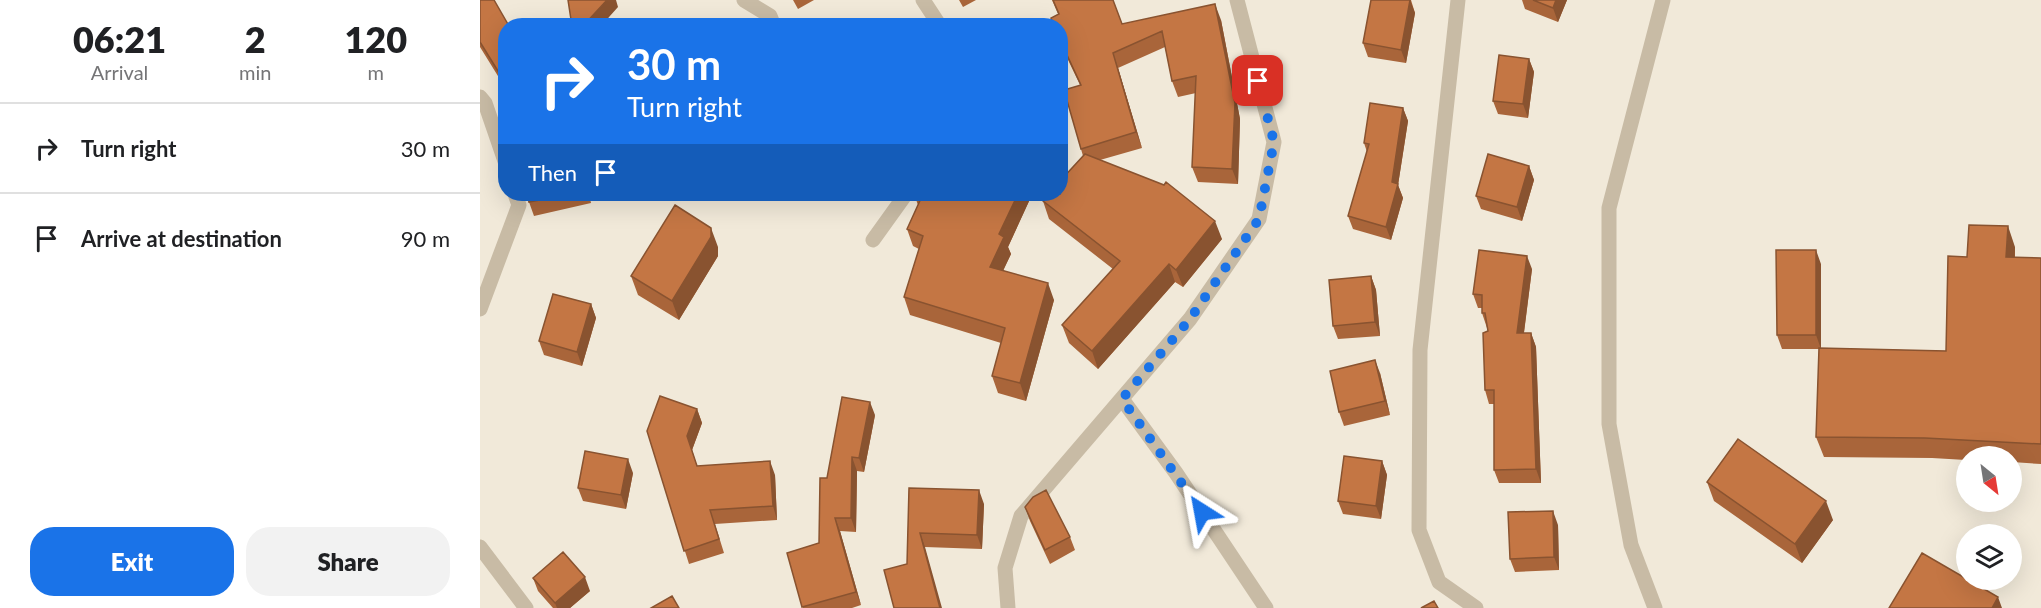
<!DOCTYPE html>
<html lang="en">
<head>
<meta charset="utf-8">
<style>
	body { margin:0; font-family:Lato,sans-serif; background:#f2f2f2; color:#202124; height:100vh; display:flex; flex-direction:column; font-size:22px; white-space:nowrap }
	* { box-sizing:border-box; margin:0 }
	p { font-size:20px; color:#757577 }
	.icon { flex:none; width:33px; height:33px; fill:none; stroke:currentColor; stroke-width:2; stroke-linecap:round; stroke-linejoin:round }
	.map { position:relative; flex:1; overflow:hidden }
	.details { display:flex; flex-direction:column; background:#fff; width:480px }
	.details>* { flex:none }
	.guide { position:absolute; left:18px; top:18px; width:570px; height:183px; border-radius:24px; box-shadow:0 6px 24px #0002; background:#1a73e8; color:#fff; overflow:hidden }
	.needle { width:39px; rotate:150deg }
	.tools { position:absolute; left:1476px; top:446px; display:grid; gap:12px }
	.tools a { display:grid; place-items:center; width:66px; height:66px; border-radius:50%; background:#fff; box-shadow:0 6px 24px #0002; font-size:30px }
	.pin { position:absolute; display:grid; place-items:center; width:51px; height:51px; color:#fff; margin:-26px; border-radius:12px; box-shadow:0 3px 9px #0006 }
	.me { position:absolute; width:66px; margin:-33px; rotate:326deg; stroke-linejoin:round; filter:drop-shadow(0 0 4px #0008) }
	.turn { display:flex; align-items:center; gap:21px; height:126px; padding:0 30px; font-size:27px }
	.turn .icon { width:78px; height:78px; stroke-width:2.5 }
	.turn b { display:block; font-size:42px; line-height:51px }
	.then { display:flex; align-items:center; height:57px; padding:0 30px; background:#0003; gap:12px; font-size:22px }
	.eta { display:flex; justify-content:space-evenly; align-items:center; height:102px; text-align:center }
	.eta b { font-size:36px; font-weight:800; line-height:42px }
	.button { display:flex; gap:12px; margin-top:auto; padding:12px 30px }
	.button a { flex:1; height:69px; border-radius:24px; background:#1a73e8; color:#fff; font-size:24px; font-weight:800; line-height:69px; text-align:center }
	.button a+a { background:#f2f2f2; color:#202124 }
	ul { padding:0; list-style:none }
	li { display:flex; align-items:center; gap:18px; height:90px; padding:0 30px; border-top:2px solid #e0e0e0 }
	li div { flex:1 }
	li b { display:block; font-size:22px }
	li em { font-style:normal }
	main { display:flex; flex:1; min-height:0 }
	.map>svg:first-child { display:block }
</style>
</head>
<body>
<main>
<section class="details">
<div class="eta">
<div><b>06:21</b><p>Arrival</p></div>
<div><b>2</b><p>min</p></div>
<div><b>120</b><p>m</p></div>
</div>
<ul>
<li><svg class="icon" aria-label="right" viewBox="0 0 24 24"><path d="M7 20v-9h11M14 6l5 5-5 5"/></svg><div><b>Turn right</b></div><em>30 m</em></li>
<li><svg class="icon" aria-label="arrive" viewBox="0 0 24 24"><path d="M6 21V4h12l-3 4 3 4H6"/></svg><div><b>Arrive at destination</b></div><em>90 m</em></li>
</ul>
<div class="button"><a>Exit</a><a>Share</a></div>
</section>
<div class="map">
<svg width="1561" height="608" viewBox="0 0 1561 608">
	<rect width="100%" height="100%" fill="#f1e9d9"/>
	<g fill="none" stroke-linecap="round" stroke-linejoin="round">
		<path stroke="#c8bba5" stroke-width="15" d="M 264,0 L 290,16 L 294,26
			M 443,0 L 460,26
			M 978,0 L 940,350 L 939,530 L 959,582 L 996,608
			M 0,97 L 5,103 L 26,164
			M 393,240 L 426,194
			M 0,309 L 39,205 L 35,194
			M 642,399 L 696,473 L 786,608
			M 0,547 L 46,608
			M 528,608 L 525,568 L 541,516 L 710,319 L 779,219 L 794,142 L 757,0
			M 1175,608 L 1151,545 L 1129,424 L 1129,208 L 1183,0"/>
	</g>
	<path fill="#a9653a" d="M 0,0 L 26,26 L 26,89 L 0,47 Z
		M 313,0 L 334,0 L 318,9 Z
		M 479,0 L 496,0 L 483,7 Z
		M 572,0 L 633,0 L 642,24 L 741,20 L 760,119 L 758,184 L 718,182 L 712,167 L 716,93 L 698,97 L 692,81 L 685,47 L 638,68 L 662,148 L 620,160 L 742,239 L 703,287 L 695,282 L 618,369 L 589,343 L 582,325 L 633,269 L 569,219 L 563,201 L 603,156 L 601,149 L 600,85 L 580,43 L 580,26 L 573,26 L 571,18 L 578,14 Z
		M 891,0 L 931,0 L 935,13 L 926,63 L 888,57 L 883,43 Z
		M 1042,0 L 1087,0 L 1078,22 L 1045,9 Z
		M 1049,59 L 1054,72 L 1048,118 L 1018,114 L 1013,101 Z
		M 923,108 L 928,121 L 918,185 L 923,198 L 911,240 L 873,229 L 868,216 L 887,152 L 884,143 Z
		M 1049,166 L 1054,180 L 1042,221 L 1001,209 L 996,196 Z
		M 47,194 L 109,194 L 111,203 L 54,216 L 49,202 Z
		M 434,194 L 548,194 L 550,199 L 528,247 L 531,254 L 523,270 L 574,300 L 546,401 L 518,393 L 512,376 L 521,343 L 430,315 L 424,297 L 439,249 L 433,246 L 427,229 L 438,205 Z
		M 238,247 L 238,256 L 199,320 L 158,295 L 151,276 Z
		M 1535,247 L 1535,257 L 1561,258 L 1561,464 L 1532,462 L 1532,456 L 1486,456 L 1486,460 L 1452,458 L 1344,457 L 1336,437 L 1339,349 L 1302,349 L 1297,335 L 1341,264 L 1341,348 L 1466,351 L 1487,257 Z
		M 1052,269 L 1044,333 L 1051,333 L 1056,347 L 1061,483 L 1019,483 L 1014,470 L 1014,404 L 1009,404 L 1005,390 L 1008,331 L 1002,313 L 1002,308 L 998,308 L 993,294 Z
		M 891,276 L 896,290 L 900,336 L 858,339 L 853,326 Z
		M 111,304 L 116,318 L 102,366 L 64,355 L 59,341 Z
		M 900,373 L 910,415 L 864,426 L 859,412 Z
		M 217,409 L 222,423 L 212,450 L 217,466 L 295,475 L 297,520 L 235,524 L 244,553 L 209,564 L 167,431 Z
		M 395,415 L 384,472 L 377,471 L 376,532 L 360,531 L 381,605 L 372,608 L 323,608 L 307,553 L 339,543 L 347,478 Z
		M 902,461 L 907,475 L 901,519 L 863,514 L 858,501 Z
		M 153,473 L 146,509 L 103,501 L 98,488 Z
		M 1227,482 L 1353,520 L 1322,563 L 1234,501 Z
		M 429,488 L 504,504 L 502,549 L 445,547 L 427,564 Z
		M 545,507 L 590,537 L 595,550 L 570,564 L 550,521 Z
		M 1078,525 L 1079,570 L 1035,572 L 1030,559 Z
		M 53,578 L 110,591 L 90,608 L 73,608 L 58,591 Z"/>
	<path fill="#895330" d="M 127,0 L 136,0 L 138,7 L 121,26 L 103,26 Z
		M 930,0 L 935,13 L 926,63 L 921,50 Z
		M 1076,0 L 1087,0 L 1078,22 L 1073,8 Z
		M 735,4 L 741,20 L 760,119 L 758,184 L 752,169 Z
		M 633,53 L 638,68 L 662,148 L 656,132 Z
		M 1049,59 L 1054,72 L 1048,118 L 1043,104 Z
		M 923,108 L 928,121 L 918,185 L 923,198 L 911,240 L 906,227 Z
		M 1049,166 L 1054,180 L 1042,221 L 1037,207 Z
		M 538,194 L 548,194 L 550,199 L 528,247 L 531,254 L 517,284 L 510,267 L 519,234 Z
		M 735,221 L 742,239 L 703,287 L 696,270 Z
		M 1528,226 L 1535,247 L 1534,278 L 1526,257 Z
		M 231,228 L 238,247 L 238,256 L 199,320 L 192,301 Z
		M 1336,250 L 1341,264 L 1341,349 L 1336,335 Z
		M 1047,256 L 1052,269 L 1042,347 L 1037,333 Z
		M 689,264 L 695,282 L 618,369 L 612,351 Z
		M 891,276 L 896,290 L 900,336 L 895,322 Z
		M 568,283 L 574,300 L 546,401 L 540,383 Z
		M 111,304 L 116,318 L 102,366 L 97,352 Z
		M 1051,333 L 1056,347 L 1061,483 L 1056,469 Z
		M 895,360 L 900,373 L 910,415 L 905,401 Z
		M 390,402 L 395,415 L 384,472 L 379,458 Z
		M 217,409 L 222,423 L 212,450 L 221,479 L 207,436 Z
		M 372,457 L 377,471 L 376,532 L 371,518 Z
		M 148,459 L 153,473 L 146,509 L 141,495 Z
		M 290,461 L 295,475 L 297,520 L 293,506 Z
		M 902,461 L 907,475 L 901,519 L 896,506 Z
		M 499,490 L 504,504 L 502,549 L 497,535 Z
		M 1346,501 L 1353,520 L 1322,563 L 1315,544 Z
		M 1073,511 L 1078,525 L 1079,570 L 1074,557 Z
		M 355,518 L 360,531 L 381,605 L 376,592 Z
		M 440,533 L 445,547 L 462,608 L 460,608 Z
		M 105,577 L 110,591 L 90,608 L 77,608 L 75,603 Z
		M 1518,597 L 1522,608 L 1512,608 Z"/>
	<path fill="#c47644" stroke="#895330" stroke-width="1.5" d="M 0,0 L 14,0 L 29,26 L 26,26 L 26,84 L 0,42 Z
		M 88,0 L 127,0 L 103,26 L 92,26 Z
		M 573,0 L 633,0 L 642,24 L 735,4 L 755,103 L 752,169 L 712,167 L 716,76 L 692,81 L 682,31 L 633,53 L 656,132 L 601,149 L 584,90 L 601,85 L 580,40 L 580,26 L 574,26 L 571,18 L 579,14 Z
		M 891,0 L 930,0 L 921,50 L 883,43 Z
		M 1053,0 L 1076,0 L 1073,8 Z
		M 1019,55 L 1049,59 L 1043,104 L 1013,101 Z
		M 890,103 L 923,108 L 912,182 L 918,184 L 906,227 L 868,216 L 889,144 L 884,143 Z
		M 605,154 L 684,185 L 686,182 L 735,221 L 696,270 L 689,264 L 612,351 L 582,325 L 640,261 L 563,201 L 570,194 L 580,194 L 580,181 Z
		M 1008,154 L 1049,166 L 1037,207 L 996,196 Z
		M 47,194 L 89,194 L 49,202 Z
		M 443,194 L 538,194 L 519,234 L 524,237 L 510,267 L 568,283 L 540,383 L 512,376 L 525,328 L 424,297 L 443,236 L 427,229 Z
		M 195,205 L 231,228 L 231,237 L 192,301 L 151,276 Z
		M 1489,225 L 1528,226 L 1526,257 L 1561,258 L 1561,444 L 1445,438 L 1336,437 L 1339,348 L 1466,351 L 1468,256 L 1487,257 Z
		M 999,250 L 1047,256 L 1037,333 L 1051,333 L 1056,469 L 1014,470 L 1014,390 L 1005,390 L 1003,333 L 1008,331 L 1005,313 L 1002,313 L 1002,295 L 993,294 Z
		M 1296,250 L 1336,250 L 1336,335 L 1297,335 Z
		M 891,276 L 895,322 L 853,326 L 849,280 Z
		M 73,294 L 111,304 L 97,352 L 59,341 Z
		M 895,360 L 905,401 L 859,412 L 850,371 Z
		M 180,396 L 217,409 L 207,436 L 217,466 L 290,461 L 293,506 L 230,510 L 239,539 L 204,551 L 167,431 Z
		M 362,397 L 390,402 L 379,458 L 372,457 L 371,518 L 355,518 L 376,592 L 322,607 L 307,553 L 339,543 L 340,478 L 347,478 Z
		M 1258,439 L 1346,501 L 1315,544 L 1227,482 Z
		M 105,451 L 148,459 L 141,495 L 98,488 Z
		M 864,456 L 902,461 L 896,506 L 858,501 Z
		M 429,488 L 499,490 L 497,535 L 440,533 L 460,608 L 414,608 L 404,570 L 427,564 Z
		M 566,490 L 590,537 L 565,550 L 545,507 L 553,497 Z
		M 1073,511 L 1074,557 L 1030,559 L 1028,512 Z
		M 83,552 L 105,577 L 75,603 L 53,578 Z
		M 1442,553 L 1518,597 L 1512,608 L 1409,608 Z
		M 192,596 L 199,608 L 171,608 Z
		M 954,601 L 958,608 L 941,608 Z"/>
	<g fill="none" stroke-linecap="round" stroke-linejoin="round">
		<path stroke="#1a73e8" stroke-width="10" stroke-dasharray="0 18" d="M 722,512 L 642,399 L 710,319 L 779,219 L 794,142 L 778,81"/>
	</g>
</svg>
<div class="tools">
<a><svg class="needle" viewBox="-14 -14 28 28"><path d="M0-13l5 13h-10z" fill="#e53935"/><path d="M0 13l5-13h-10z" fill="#757577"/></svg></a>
<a><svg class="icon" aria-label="layers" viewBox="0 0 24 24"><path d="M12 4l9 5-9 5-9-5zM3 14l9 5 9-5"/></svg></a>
</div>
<div class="pin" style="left:778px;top:81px;background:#d93025"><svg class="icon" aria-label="arrive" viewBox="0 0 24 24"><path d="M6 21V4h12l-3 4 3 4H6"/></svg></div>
<svg class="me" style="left:722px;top:512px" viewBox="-20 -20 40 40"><path d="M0-17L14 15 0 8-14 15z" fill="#1a73e8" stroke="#fff" stroke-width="4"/></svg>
<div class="guide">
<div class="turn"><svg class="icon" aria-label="right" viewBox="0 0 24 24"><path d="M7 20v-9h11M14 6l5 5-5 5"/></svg><div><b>30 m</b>Turn right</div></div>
<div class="then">Then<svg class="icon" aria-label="arrive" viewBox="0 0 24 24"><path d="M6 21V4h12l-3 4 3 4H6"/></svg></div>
</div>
</div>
</main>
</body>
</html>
